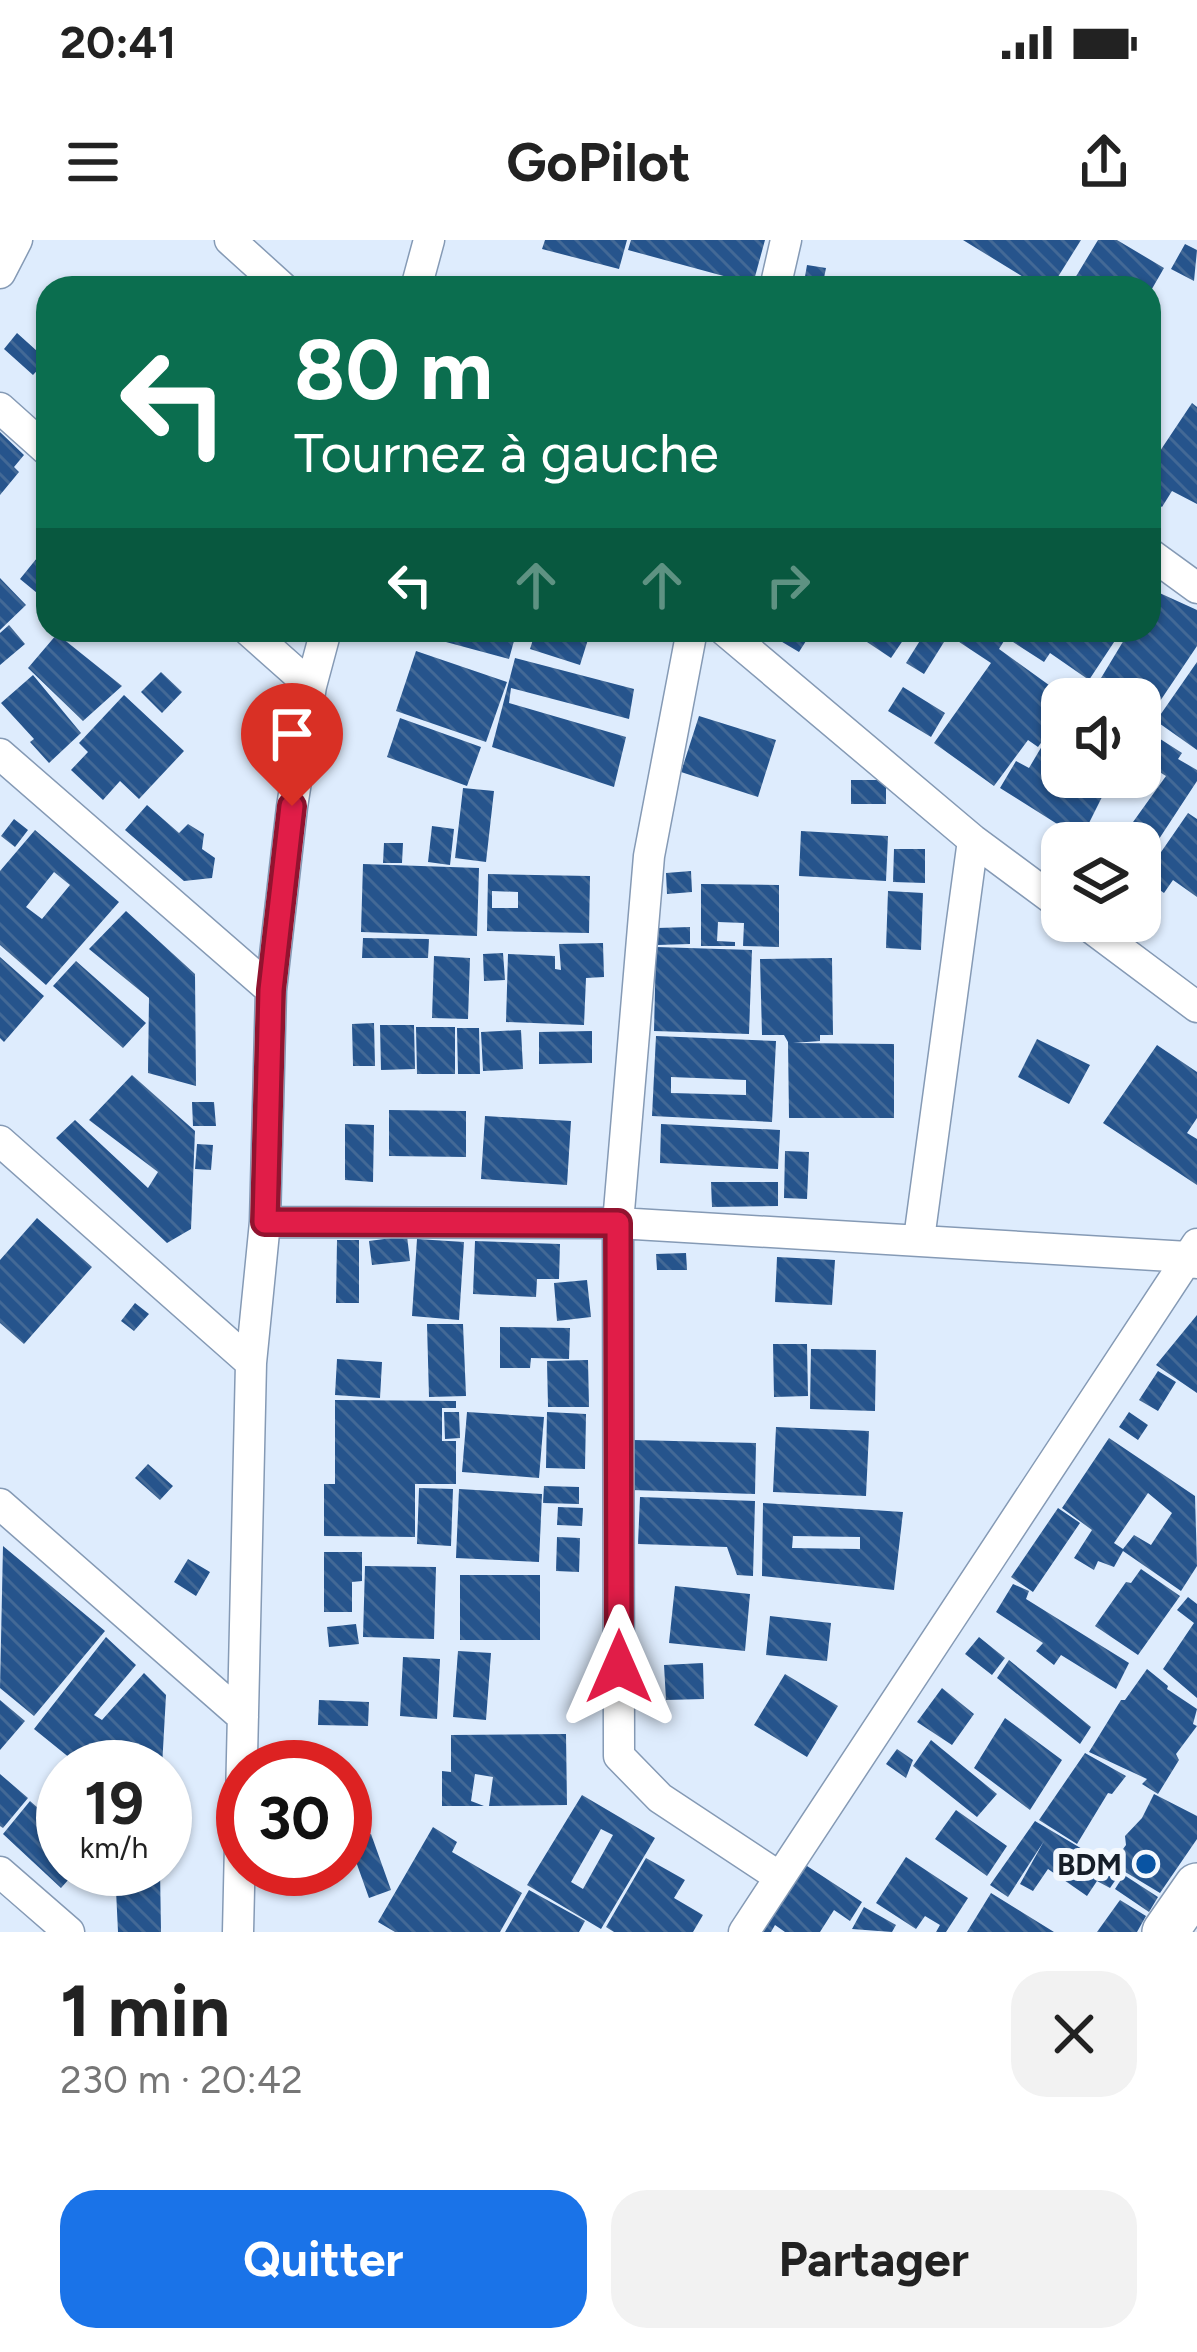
<!DOCTYPE html>
<html lang="fr">
<head>
<meta charset="utf-8">
<style>
	body { margin:0; font-family:Figtree,sans-serif; background:#f2f2f2; color:#222; height:100vh; display:flex; flex-direction:column; font-size:45px; white-space:nowrap }
	* { box-sizing:border-box; margin:0 }
	p { font-size:39px; color:#767676 }
	.icon { flex:none; width:66px; height:66px; fill:none; stroke:currentColor; stroke-width:2; stroke-linecap:round; stroke-linejoin:round }
	.map { position:relative; height:1692px; overflow:hidden }
	.sheet { display:flex; flex-direction:column; background:#fff; flex:1 }
	.sheet>* { flex:none }
	.top-card { position:absolute; left:36px; top:36px; width:1125px; height:366px; border-radius:36px; box-shadow:0 3px 9px #0004; background:#0b6e4f; color:#fff; overflow:hidden }
	.fabs { position:absolute; left:1041px; top:438px; display:grid; gap:24px }
	.fabs a { display:grid; place-items:center; width:120px; height:120px; border-radius:24px; background:#fff; box-shadow:0 3px 9px #0004; font-size:60px }
	.speed { position:absolute; left:36px; top:1500px; display:flex; gap:24px; font-size:60px; font-weight:700; text-align:center }
	.speed>* { display:grid; place-content:center; width:156px; height:156px; border-radius:50%; background:#fff; box-shadow:0 3px 9px #0004; line-height:1 }
	.speed small { font-size:30px; font-weight:400 }
	.speed .limit { border:18px solid #d22; background:#fff; color:#111 }
	.pin { position:absolute; display:grid; place-items:center; width:102px; height:102px; color:#fff; margin:-123px -51px; border-radius:50% 50% 50% 0; rotate:-45deg; box-shadow:0 0 12px #0007 }
	.pin .icon { rotate:45deg }
	.me { position:absolute; width:132px; margin:-66px; rotate:0deg; stroke-linejoin:round; filter:drop-shadow(0 0 9px #0008) }
	.turn { display:flex; align-items:center; gap:42px; height:252px; padding:0 60px; font-size:54px }
	.turn .icon { width:156px; height:156px; stroke-width:2.5 }
	.turn b { display:block; font-size:84px; line-height:102px }
	.lanes { display:flex; align-items:center; height:114px; padding:0 60px; background:#0003; justify-content:center; gap:60px; direction:ltr }
	.lanes .off { opacity:.35 }
	.round { display:grid; place-items:center; flex:none; width:126px; height:126px; border-radius:36px; background:#f2f2f2 }
	.head { display:flex; align-items:center; justify-content:space-between; height:204px; padding:0 60px }
	h1 { font-size:72px; font-weight:700; line-height:90px }
	.action { display:flex; gap:24px; margin-top:auto; padding:24px 60px }
	.action a { flex:1; height:138px; border-radius:36px; background:#1a73e8; color:#fff; font-size:48px; font-weight:700; line-height:138px; text-align:center }
	.action a+a { background:#f2f2f2; color:#222 }
	.status { display:flex; justify-content:space-between; align-items:center; height:84px; padding:0 60px; background:#fff; direction:ltr }
	.status svg { height:33px; fill:currentColor }
	header { display:flex; justify-content:space-between; align-items:center; height:156px; padding:0 60px; background:#fff; font-size:54px; font-weight:700 }
	.map>svg:first-child { display:block }
</style>
</head>
<body>
<div class="status"><b>20:41</b><svg viewBox="0 0 49 12"><path d="M0 12V9h3v3zM5 12V6h3v6zM10 12V3h3v9zM15 12V0h3v12zM26 1h20v11H26zM47 4h2v5h-2z"/></svg></div>
<header><svg class="icon" aria-label="menu" viewBox="0 0 24 24"><path d="M4 6h16M4 12h16M4 18h16"/></svg>GoPilot<svg class="icon" aria-label="share" viewBox="0 0 24 24"><path d="M12 15V3M7 8l5-5 5 5M5 13v7h14v-7"/></svg></header>
<div class="map">
<svg width="1197" height="1692" viewBox="0 0 1197 1692">
	<defs>
		<pattern id="building-back-hatch" width="6" height="6" patternUnits="userSpaceOnUse" patternTransform="scale(3)"><rect width="6" height="6" fill="#26548c"/><path d="M-1 5l2 2M0 0l6 6M5-1l2 2" fill="none" stroke="#436996"/></pattern>
	</defs>
	<rect width="100%" height="100%" fill="#deecfd"/>
	<path fill="url(#building-back-hatch)" fill-rule="evenodd" d="M 545,0 L 627,0 L 619,29 L 542,9 Z
		M 631,0 L 765,0 L 753,44 L 628,10 Z
		M 963,0 L 1081,0 L 1051,48 L 1041,48 Z
		M 1098,0 L 1117,0 L 1164,28 L 1149,54 L 1149,48 L 1069,48 Z
		M 1185,4 L 1197,10 L 1194,41 L 1171,29 Z
		M 807,25 L 826,28 L 822,48 L 803,48 Z
		M 17,93 L 47,120 L 33,135 L 4,109 Z
		M 1192,163 L 1197,167 L 1197,264 L 1172,251 L 1162,267 L 1149,258 L 1149,204 L 1160,211 Z
		M 0,192 L 24,215 L 14,227 L 19,232 L 0,255 Z
		M 37,318 L 48,327 L 48,362 L 20,339 Z
		M 0,338 L 26,365 L 0,390 Z
		M 1153,350 L 1197,370 L 1197,406 L 1148,479 L 1140,474 L 1140,459 L 1114,459 L 1095,448 L 1130,390 L 1149,390 L 1149,358 Z
		M 9,385 L 25,404 L 0,425 L 0,393 Z
		M 422,390 L 459,390 L 458,396 L 481,402 L 485,390 L 517,390 L 509,419 L 420,395 Z
		M 536,390 L 591,390 L 580,425 L 530,409 Z
		M 762,390 L 813,390 L 799,412 Z
		M 862,390 L 910,390 L 891,418 L 858,396 Z
		M 941,390 L 988,390 L 1004,401 L 999,409 L 1060,453 L 1055,461 L 1048,457 L 1062,467 L 1062,537 L 1112,537 L 1081,599 L 1000,548 L 1016,521 L 1029,528 L 1058,479 L 1038,507 L 1028,500 L 994,546 L 934,503 L 991,423 Z
		M 1017,390 L 1122,390 L 1089,440 L 1050,413 L 1044,422 L 1010,400 Z
		M 926,391 L 944,402 L 924,434 L 906,423 Z
		M 57,394 L 122,446 L 83,481 L 28,428 Z
		M 416,411 L 507,442 L 486,502 L 396,471 Z
		M 515,418 L 634,449 L 629,479 L 511,448 L 509,463 L 626,497 L 614,547 L 492,507 Z
		M 1197,422 L 1197,510 L 1156,481 Z
		M 161,432 L 182,452 L 162,473 L 141,452 Z
		M 33,435 L 81,493 L 49,523 L 30,502 L 34,499 L 1,463 Z
		M 903,447 L 945,473 L 931,497 L 888,471 Z
		M 124,455 L 184,511 L 139,559 L 120,541 L 103,560 L 71,530 L 88,512 L 79,503 Z
		M 699,476 L 776,500 L 758,557 L 681,532 Z
		M 400,478 L 481,507 L 467,546 L 387,517 Z
		M 1140,486 L 1182,513 L 1178,519 L 1197,530 L 1197,541 L 1140,628 L 1140,603 L 1132,603 L 1123,596 L 1166,536 L 1140,520 Z
		M 851,540 L 886,540 L 886,564 L 851,564 Z
		M 463,548 L 494,551 L 486,622 L 455,618 Z
		M 147,565 L 179,593 L 188,584 L 204,594 L 202,609 L 215,618 L 212,638 L 184,641 L 125,590 Z
		M 1188,573 L 1197,579 L 1197,657 L 1173,640 L 1164,653 L 1140,636 L 1153,612 L 1159,615 Z
		M 14,579 L 28,590 L 15,607 L 1,596 Z
		M 432,586 L 454,589 L 450,625 L 428,622 Z
		M 35,590 L 119,662 L 46,745 L 0,705 L 0,631 ZM 54,632 L 70,645 L 42,679 L 26,667 Z
		M 801,591 L 888,596 L 886,641 L 799,636 Z
		M 384,603 L 403,603 L 402,623 L 383,623 Z
		M 894,609 L 925,609 L 925,643 L 893,642 Z
		M 363,624 L 479,628 L 477,696 L 361,692 Z
		M 691,631 L 692,652 L 667,654 L 666,633 Z
		M 488,634 L 590,636 L 589,693 L 487,691 ZM 492,651 L 518,652 L 518,668 L 492,668 Z
		M 701,644 L 779,645 L 779,707 L 743,706 L 744,683 L 718,682 L 717,701 L 735,702 L 735,706 L 701,706 Z
		M 888,651 L 923,653 L 921,710 L 886,708 Z
		M 126,671 L 195,734 L 196,846 L 148,833 L 149,758 L 89,709 Z
		M 690,687 L 690,704 L 657,705 L 657,688 Z
		M 363,698 L 429,699 L 428,718 L 362,718 Z
		M 603,703 L 604,737 L 586,738 L 584,785 L 506,782 L 508,714 L 555,716 L 555,729 L 561,730 L 559,704 Z
		M 656,707 L 752,710 L 749,794 L 654,791 Z
		M 503,713 L 505,740 L 484,741 L 483,714 Z
		M 434,716 L 470,718 L 468,779 L 432,778 Z
		M 0,717 L 44,756 L 4,802 L 0,798 Z
		M 832,718 L 833,795 L 820,795 L 820,801 L 793,803 L 894,804 L 894,878 L 789,878 L 788,802 L 784,795 L 762,795 L 760,719 Z
		M 76,721 L 146,783 L 123,808 L 53,746 Z
		M 374,783 L 375,826 L 353,826 L 352,784 Z
		M 380,785 L 414,785 L 415,829 L 381,830 Z
		M 416,787 L 455,787 L 455,834 L 417,834 Z
		M 457,788 L 479,788 L 480,834 L 458,834 Z
		M 521,790 L 523,829 L 483,831 L 481,792 Z
		M 592,791 L 592,823 L 539,824 L 539,792 Z
		M 656,796 L 776,801 L 772,882 L 652,876 ZM 671,837 L 746,840 L 746,855 L 671,853 Z
		M 1037,799 L 1090,825 L 1069,864 L 1018,837 Z
		M 1157,805 L 1197,832 L 1197,878 L 1187,893 L 1197,899 L 1197,945 L 1103,883 Z
		M 132,835 L 195,891 L 191,989 L 167,1003 L 56,898 L 75,880 L 148,948 L 158,932 L 89,880 Z
		M 192,862 L 214,862 L 216,886 L 193,886 Z
		M 389,870 L 466,871 L 466,917 L 389,916 Z
		M 485,876 L 571,881 L 567,945 L 481,939 Z
		M 345,884 L 374,885 L 373,942 L 345,940 Z
		M 661,884 L 780,890 L 778,929 L 660,923 Z
		M 197,904 L 213,905 L 211,930 L 195,929 Z
		M 785,911 L 809,912 L 807,959 L 784,958 Z
		M 711,942 L 778,942 L 778,966 L 712,967 Z
		M 37,978 L 92,1027 L 24,1104 L 0,1083 L 0,1020 Z
		M 407,996 L 410,1021 L 372,1025 L 369,1001 Z
		M 417,999 L 464,1002 L 459,1080 L 412,1076 Z
		M 337,1000 L 359,1000 L 359,1063 L 336,1063 Z
		M 475,1001 L 560,1004 L 559,1039 L 537,1039 L 536,1057 L 473,1054 Z
		M 686,1013 L 687,1030 L 657,1030 L 656,1014 Z
		M 777,1017 L 835,1020 L 832,1065 L 775,1062 Z
		M 587,1040 L 591,1077 L 557,1081 L 554,1043 Z
		M 135,1063 L 149,1074 L 134,1091 L 121,1081 Z
		M 1197,1075 L 1197,1153 L 1156,1125 Z
		M 427,1084 L 463,1084 L 466,1156 L 429,1157 Z
		M 500,1087 L 570,1088 L 569,1119 L 531,1118 L 530,1128 L 500,1128 Z
		M 773,1104 L 807,1104 L 808,1156 L 774,1157 Z
		M 811,1109 L 876,1110 L 875,1171 L 810,1169 Z
		M 337,1119 L 382,1122 L 380,1158 L 335,1155 Z
		M 588,1120 L 589,1167 L 548,1167 L 547,1121 Z
		M 1158,1131 L 1176,1142 L 1158,1171 L 1139,1160 Z
		M 335,1160 L 456,1161 L 456,1168 L 442,1168 L 442,1201 L 456,1201 L 456,1244 L 415,1244 L 415,1297 L 324,1296 L 324,1244 L 335,1244 Z
		M 444,1172 L 459,1172 L 460,1198 L 445,1199 Z
		M 467,1172 L 544,1177 L 539,1238 L 462,1232 Z
		M 547,1172 L 586,1174 L 585,1229 L 546,1228 Z
		M 1129,1172 L 1148,1185 L 1138,1200 L 1119,1187 Z
		M 776,1187 L 869,1191 L 866,1256 L 773,1252 Z
		M 1109,1198 L 1195,1256 L 1197,1326 L 1181,1351 L 1123,1311 L 1114,1327 L 1098,1321 L 1094,1330 L 1074,1318 L 1092,1290 L 1062,1268 ZM 1148,1253 L 1172,1273 L 1151,1305 L 1134,1295 L 1123,1309 L 1114,1303 Z
		M 633,1200 L 756,1203 L 755,1254 L 631,1250 Z
		M 148,1224 L 173,1246 L 160,1260 L 135,1238 Z
		M 544,1246 L 579,1247 L 579,1264 L 543,1263 Z
		M 419,1248 L 453,1249 L 451,1306 L 417,1304 Z
		M 459,1249 L 542,1254 L 539,1322 L 456,1318 Z
		M 640,1257 L 755,1261 L 753,1336 L 737,1335 L 727,1307 L 638,1304 Z
		M 763,1263 L 903,1272 L 894,1350 L 762,1336 ZM 793,1296 L 860,1297 L 860,1309 L 792,1308 Z
		M 558,1267 L 583,1268 L 582,1286 L 557,1285 Z
		M 1058,1268 L 1080,1283 L 1033,1352 L 1011,1337 Z
		M 557,1297 L 580,1298 L 579,1332 L 556,1331 Z
		M 3,1306 L 105,1391 L 34,1476 L 0,1448 Z
		M 324,1312 L 362,1312 L 362,1341 L 352,1342 L 352,1372 L 324,1372 Z
		M 188,1319 L 210,1332 L 196,1356 L 174,1342 Z
		M 365,1326 L 436,1327 L 434,1399 L 363,1397 Z
		M 1141,1329 L 1180,1356 L 1138,1415 L 1095,1386 L 1126,1342 L 1131,1343 Z
		M 460,1335 L 540,1335 L 540,1400 L 460,1400 Z
		M 1013,1344 L 1029,1351 L 1026,1359 L 1129,1423 L 1116,1449 L 1061,1415 L 1054,1425 L 1036,1411 L 1043,1403 L 996,1372 Z
		M 675,1346 L 750,1354 L 745,1411 L 669,1403 Z
		M 1188,1357 L 1197,1364 L 1197,1458 L 1163,1429 L 1194,1383 L 1177,1370 Z
		M 770,1376 L 831,1383 L 827,1421 L 766,1415 Z
		M 356,1384 L 359,1404 L 329,1407 L 327,1387 Z
		M 106,1397 L 136,1425 L 94,1475 L 102,1480 L 144,1433 L 166,1455 L 162,1527 L 81,1527 L 34,1489 Z
		M 979,1397 L 1005,1418 L 992,1435 L 965,1414 Z
		M 458,1411 L 491,1413 L 486,1480 L 453,1477 Z
		M 403,1417 L 440,1419 L 437,1479 L 400,1476 Z
		M 1009,1420 L 1091,1487 L 1080,1504 L 997,1438 Z
		M 703,1423 L 704,1459 L 666,1460 L 664,1425 Z
		M 1147,1429 L 1168,1446 L 1167,1449 L 1197,1469 L 1193,1484 L 1197,1486 L 1176,1514 L 1179,1520 L 1158,1554 L 1142,1544 L 1147,1539 L 1089,1512 L 1121,1460 L 1125,1460 Z
		M 785,1434 L 838,1466 L 807,1517 L 754,1485 Z
		M 942,1448 L 974,1474 L 952,1505 L 917,1482 Z
		M 0,1460 L 25,1481 L 0,1510 Z
		M 319,1460 L 369,1462 L 368,1486 L 318,1485 Z
		M 1005,1478 L 1062,1520 L 1030,1570 L 974,1528 Z
		M 566,1494 L 567,1565 L 489,1566 L 493,1537 L 475,1534 L 471,1561 L 484,1566 L 442,1566 L 442,1531 L 451,1532 L 451,1495 Z
		M 931,1500 L 997,1554 L 977,1577 L 913,1526 Z
		M 897,1509 L 913,1520 L 906,1538 L 886,1524 Z
		M 1085,1513 L 1126,1536 L 1112,1554 L 1108,1553 L 1077,1604 L 1039,1580 Z
		M 0,1534 L 28,1558 L 3,1588 L 0,1586 Z
		M 1154,1554 L 1197,1576 L 1197,1599 L 1160,1653 L 1112,1624 L 1126,1605 L 1125,1596 L 1142,1578 Z
		M 582,1555 L 655,1598 L 601,1689 L 527,1645 ZM 601,1589 L 613,1595 L 583,1649 L 571,1642 Z
		M 30,1561 L 63,1590 L 63,1629 L 78,1629 L 61,1648 L 3,1594 Z
		M 956,1570 L 1007,1606 L 987,1636 L 935,1599 Z
		M 1035,1581 L 1121,1632 L 1110,1648 L 1097,1641 L 1087,1656 L 1048,1629 L 1033,1651 L 1020,1644 L 1044,1601 L 1008,1657 L 990,1645 Z
		M 433,1587 L 457,1602 L 452,1612 L 522,1653 L 500,1692 L 395,1692 L 378,1682 Z
		M 371,1594 L 391,1650 L 369,1658 L 349,1602 Z
		M 906,1617 L 968,1658 L 946,1692 L 936,1692 L 940,1685 L 925,1676 L 916,1689 L 876,1663 Z
		M 646,1618 L 685,1640 L 674,1658 L 703,1675 L 693,1692 L 614,1692 L 606,1687 Z
		M 804,1624 L 862,1662 L 850,1681 L 834,1670 L 820,1692 L 785,1692 L 775,1685 L 771,1692 L 758,1692 Z
		M 115,1629 L 160,1629 L 161,1692 L 118,1692 Z
		M 1124,1635 L 1158,1657 L 1149,1672 L 1115,1649 Z
		M 529,1650 L 585,1681 L 579,1692 L 505,1692 Z
		M 991,1653 L 1054,1692 L 967,1692 Z
		M 1120,1660 L 1146,1676 L 1137,1692 L 1097,1692 Z
		M 864,1667 L 896,1685 L 892,1692 L 852,1689 Z"/>
	<g fill="none" stroke-linecap="round" stroke-linejoin="round">
		<g stroke="#859ab5" stroke-width="33">
			<path id="minor" d="M 230,0 L 283,48
				M 0,33 L 17,0
				M 416,48 L 429,0
				M 775,48 L 786,0
				M 0,168 L 48,211
				M 1149,313 L 1197,348
				M 248,390 L 311,446
				M 692,390 L 649,616 L 618,983 L 619,1516 L 660,1558 L 778,1636
				M 724,390 L 973,600 L 1062,666
				M 0,514 L 271,750
				M 1082,681 L 1197,767
				M 0,901 L 251,1123
				M 265,982 L 618,983 L 1188,1017 L 1197,1023
				M 919,999 L 973,600
				M 0,1264 L 243,1477
				M 0,1632 L 69,1692
				M 238,1692 L 251,1123 L 265,982 L 271,750 L 292,567 L 311,446 L 326,390
				M 744,1692 L 1197,1004"/>
		</g>
		<g stroke="#859ab5" stroke-width="48">
			<path id="secondary" d="M 1165,1692 L 1197,1646"/>
		</g>
		<use href="#minor" stroke="#fff" stroke-width="30"/>
		<use href="#secondary" stroke="#fff" stroke-width="45"/>
	</g>
	<g fill="none" stroke-linecap="round" stroke-linejoin="round">
		<g stroke="#92132f" stroke-width="30">
			<path id="route" d="M 292,566 L 271,750 L 265,982 L 618,983 L 619,1427"/>
		</g>
		<use href="#route" stroke="#e11d48" stroke-width="21"/>
	</g>
	<circle fill="#0954a3" stroke="#f3f8fe" stroke-width="4.5" cx="1146" cy="1624" r="12"/>
	<g text-anchor="middle" dominant-baseline="central" stroke-width="12" stroke-linejoin="round" paint-order="stroke">
		<g font-size="30" font-weight="bold" fill="#161e29" stroke="#f3f8fe" text-anchor="end">
			<text x="1122" y="1624">BDM</text>
		</g>
	</g>
</svg>
<div class="fabs">
<a><svg class="icon" aria-label="sound" viewBox="0 0 24 24"><path d="M4 9h4l5-4v14l-5-4H4zM17 9q2 3 0 6"/></svg></a>
<a><svg class="icon" aria-label="layers" viewBox="0 0 24 24"><path d="M12 4l9 5-9 5-9-5zM3 14l9 5 9-5"/></svg></a>
</div>
<div class="speed"><div>19<small>km/h</small></div><div class="limit">30</div></div>
<div class="pin" style="left:292px;top:566px;background:#d93025"><svg class="icon" aria-label="arrive" viewBox="0 0 24 24"><path d="M6 21V4h12l-3 4 3 4H6"/></svg></div>
<svg class="me" style="left:619px;top:1427px" viewBox="-20 -20 40 40"><path d="M0-17L14 15 0 8-14 15z" fill="#e11d48" stroke="#fff" stroke-width="4"/></svg>
<div class="top-card">
<div class="turn"><svg class="icon" aria-label="left" viewBox="0 0 24 24"><path d="M17 20v-9H6M10 6l-5 5 5 5"/></svg><div><b>80 m</b>Tournez à gauche</div></div>
<div class="lanes"><svg class="icon" aria-label="left" viewBox="0 0 24 24"><path d="M17 20v-9H6M10 6l-5 5 5 5"/></svg><svg class="icon off" aria-label="ahead" viewBox="0 0 24 24"><path d="M12 20V5M6 11l6-6 6 6"/></svg><svg class="icon off" aria-label="ahead" viewBox="0 0 24 24"><path d="M12 20V5M6 11l6-6 6 6"/></svg><svg class="icon off" aria-label="right" viewBox="0 0 24 24"><path d="M7 20v-9h11M14 6l5 5-5 5"/></svg></div>
</div>
</div>
<section class="sheet">
<div class="head"><div><h1>1 min</h1><p>230 m · 20:42</p></div><a class="round"><svg class="icon" aria-label="close" viewBox="0 0 24 24"><path d="M6 6l12 12M18 6L6 18"/></svg></a></div>
<div class="action"><a>Quitter</a><a>Partager</a></div>
</section>
</body>
</html>
